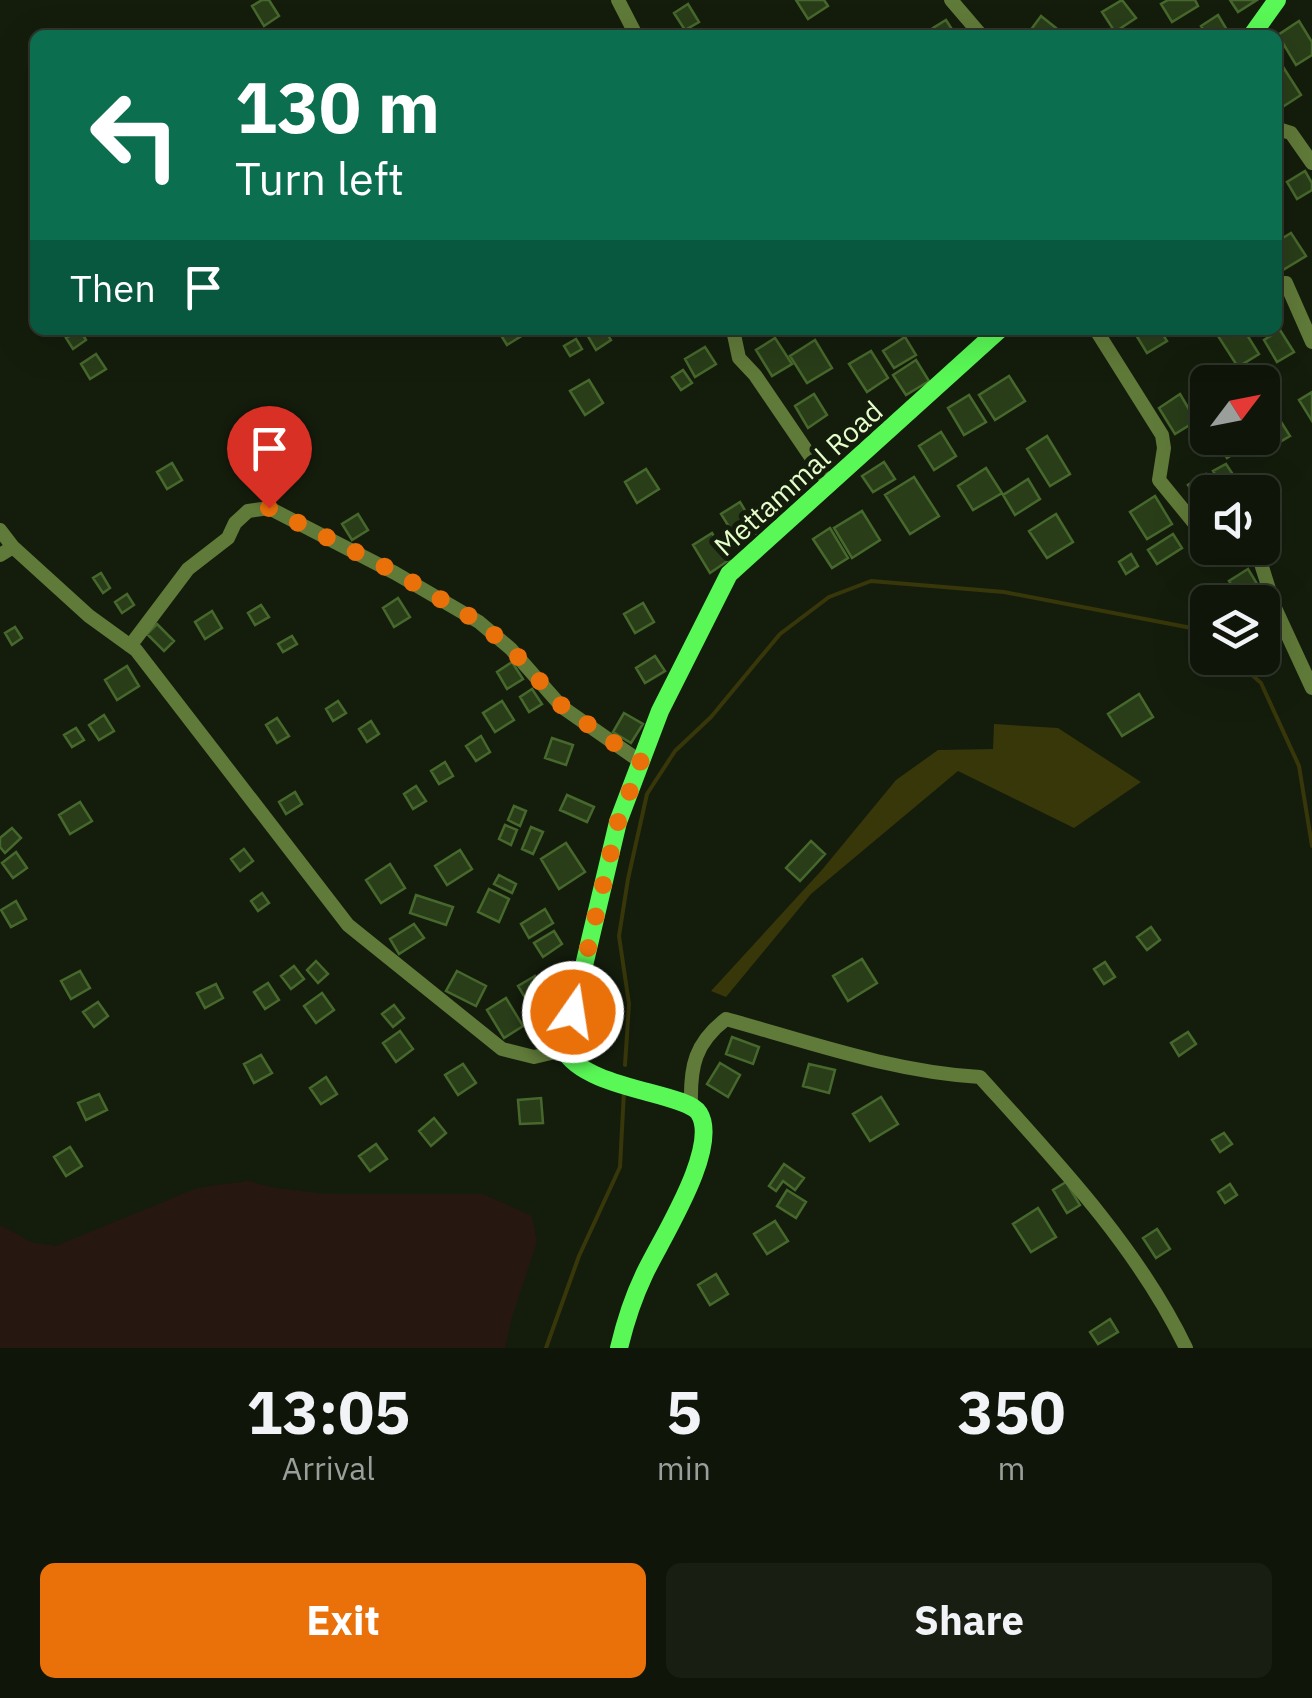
<!DOCTYPE html>
<html lang="en">
<head>
<meta charset="utf-8">
<style>
	body { margin:0; font-family:"IBM Plex Sans",sans-serif; background:#181f12; color:#f1f3f6; height:100vh; display:flex; flex-direction:column; font-size:38px; white-space:nowrap }
	* { box-sizing:border-box; margin:0 }
	p { font-size:32px; color:#9b9f9c }
	.icon { flex:none; width:55px; height:55px; fill:none; stroke:currentColor; stroke-width:2; stroke-linecap:round; stroke-linejoin:round }
	.map { position:relative; height:1348px; overflow:hidden }
	.drawer { display:flex; flex-direction:column; background:#0f1609; flex:1 }
	.drawer>* { flex:none }
	.guide { position:absolute; left:30px; top:30px; width:1252px; height:305px; border-radius:15px; box-shadow:0 10px 40px #0002,0 0 0 2px #2f352a; background:#0b6e4f; color:#fff; overflow:hidden }
	.needle { width:65px; rotate:58deg }
	.tools { position:absolute; left:1190px; top:365px; display:grid; gap:20px }
	.tools a { display:grid; place-items:center; width:90px; height:90px; border-radius:15px; background:#0f1609; box-shadow:0 10px 40px #0002,0 0 0 2px #2f352a; font-size:50px }
	.pin { position:absolute; display:grid; place-items:center; width:85px; height:85px; color:#fff; margin:-102px -42px; border-radius:50% 50% 50% 0; rotate:-45deg; box-shadow:0 0 10px #0007 }
	.pin .icon { rotate:45deg }
	.me { position:absolute; width:110px; margin:-55px; rotate:13deg; stroke-linejoin:round; filter:drop-shadow(0 0 8px #0008) }
	.turn { display:flex; align-items:center; gap:35px; height:210px; padding:0 40px; font-size:45px }
	.turn .icon { width:130px; height:130px; stroke-width:2.5 }
	.turn b { display:block; font-size:70px; line-height:85px }
	.then { display:flex; align-items:center; height:95px; padding:0 40px; background:#0003; gap:20px; font-size:38px }
	.eta { display:flex; justify-content:space-evenly; align-items:center; height:170px; text-align:center }
	.eta b { font-size:60px; font-weight:800; line-height:70px }
	.action { display:flex; gap:20px; margin-top:auto; padding:20px 40px }
	.action a { flex:1; height:115px; border-radius:15px; background:#ea7009; color:#fff; font-size:40px; font-weight:800; line-height:115px; text-align:center }
	.action a+a { background:#181f12; color:#f1f3f6 }
	.map>svg:first-child { display:block }
</style>
</head>
<body>
<div class="map">
<svg width="1312" height="1348" viewBox="0 0 1312 1348">
	<rect width="100%" height="100%" fill="#141d0c"/>
	<path fill="#261710" d="M 248,1181 L 275,1188 L 327,1194 L 483,1194 L 532,1216 L 537,1242 L 512,1317 L 505,1348 L 0,1348 L 0,1225 L 31,1242 L 56,1246 L 197,1188 Z"/>
	<path fill="#38370a" d="M 994,724 L 1058,728 L 1141,782 L 1074,828 L 958,771 L 811,894 L 726,997 L 711,991 L 821,871 L 896,780 L 938,750 L 993,749 Z"/>
	<g fill="none" stroke-linecap="round" stroke-linejoin="round">
		<path stroke="#38370a" stroke-width="4" d="M 1233,658 L 1261,683 L 1299,766 L 1312,846
			M 625,1065 L 629,1004 L 619,936 L 628,879 L 647,794 L 675,751 L 711,717 L 780,634 L 829,597 L 871,581 L 1004,592 L 1202,630 L 1208,634
			M 546,1348 L 579,1256 L 620,1167 L 624,1091"/>
	</g>
	<path fill="#293d19" stroke="#47682c" stroke-width="2.5" d="M 262,0 L 269,0 L 279,16 L 264,26 L 252,6 Z
		M 796,0 L 824,0 L 828,6 L 808,19 Z
		M 1122,0 L 1136,18 L 1115,32 L 1102,12 Z
		M 1168,0 L 1195,0 L 1198,6 L 1172,22 L 1161,4 Z
		M 1230,0 L 1257,0 L 1238,12 Z
		M 688,4 L 699,22 L 685,30 L 674,13 Z
		M 1218,15 L 1230,35 L 1207,35 L 1201,26 Z
		M 1041,16 L 1056,28 L 1050,35 L 1027,35 Z
		M 946,20 L 955,34 L 937,35 L 933,28 Z
		M 1299,21 L 1312,42 L 1312,55 L 1296,65 L 1278,35 Z
		M 1278,59 L 1301,95 L 1278,110 Z
		M 1305,171 L 1312,183 L 1312,190 L 1297,199 L 1287,182 Z
		M 1291,233 L 1306,256 L 1278,273 L 1278,241 Z
		M 80,330 L 86,340 L 73,349 L 66,338 Z
		M 502,330 L 520,330 L 523,335 L 507,345 L 499,332 Z
		M 591,330 L 605,330 L 611,340 L 596,350 L 586,333 Z
		M 1133,330 L 1160,330 L 1167,341 L 1147,353 Z
		M 1228,330 L 1244,330 L 1259,354 L 1238,367 L 1218,336 Z
		M 1280,330 L 1294,352 L 1277,362 L 1264,340 Z
		M 905,337 L 916,355 L 894,368 L 883,351 Z
		M 775,338 L 792,364 L 772,376 L 756,350 Z
		M 576,339 L 582,349 L 570,356 L 564,346 Z
		M 815,340 L 832,368 L 807,383 L 790,356 Z
		M 705,347 L 716,364 L 695,377 L 685,359 Z
		M 871,351 L 888,378 L 867,392 L 849,364 Z
		M 96,354 L 106,369 L 90,379 L 81,364 Z
		M 916,360 L 929,381 L 906,395 L 893,375 Z
		M 683,370 L 692,383 L 681,390 L 672,377 Z
		M 1009,376 L 1025,401 L 995,420 L 979,395 Z
		M 589,380 L 603,403 L 585,415 L 570,391 Z
		M 1312,392 L 1312,421 L 1299,400 Z
		M 814,394 L 827,415 L 808,428 L 795,406 Z
		M 1180,394 L 1196,421 L 1175,434 L 1159,408 Z
		M 969,395 L 986,422 L 964,435 L 948,408 Z
		M 1273,409 L 1290,436 L 1268,449 L 1261,438 L 1262,416 Z
		M 941,432 L 956,456 L 934,470 L 919,446 Z
		M 1047,436 L 1070,474 L 1050,486 L 1027,449 Z
		M 1215,438 L 1250,438 L 1253,442 L 1227,458 Z
		M 884,462 L 895,479 L 873,492 L 862,476 Z
		M 172,463 L 182,480 L 167,489 L 157,472 Z
		M 1226,464 L 1234,476 L 1221,484 L 1213,471 Z
		M 986,468 L 1002,493 L 973,510 L 958,486 Z
		M 646,469 L 659,489 L 637,503 L 625,482 Z
		M 1206,474 L 1218,492 L 1208,492 L 1208,505 L 1202,508 L 1188,485 Z
		M 914,477 L 939,516 L 910,534 L 885,495 Z
		M 1028,479 L 1040,499 L 1015,515 L 1003,495 Z
		M 1155,496 L 1172,524 L 1147,539 L 1130,512 Z
		M 740,502 L 758,532 L 739,543 L 721,514 Z
		M 862,511 L 880,540 L 852,558 L 834,528 Z
		M 358,514 L 368,530 L 352,540 L 342,524 Z
		M 1056,514 L 1073,542 L 1047,558 L 1029,531 Z
		M 830,528 L 848,558 L 832,568 L 813,539 Z
		M 712,533 L 729,560 L 710,573 L 693,545 Z
		M 1173,534 L 1182,548 L 1157,564 L 1148,550 Z
		M 1131,554 L 1138,566 L 1126,574 L 1119,562 Z
		M 1248,569 L 1259,587 L 1240,599 L 1229,581 Z
		M 101,573 L 110,588 L 103,593 L 93,578 Z
		M 127,594 L 134,605 L 122,613 L 115,602 Z
		M 398,598 L 410,617 L 394,627 L 383,608 Z
		M 643,603 L 654,622 L 635,633 L 624,614 Z
		M 261,605 L 269,617 L 255,625 L 248,613 Z
		M 212,611 L 222,628 L 205,639 L 195,622 Z
		M 157,624 L 174,641 L 164,651 L 147,634 Z
		M 15,627 L 22,638 L 12,645 L 5,633 Z
		M 292,636 L 297,644 L 283,652 L 278,644 Z
		M 655,656 L 665,671 L 645,683 L 636,668 Z
		M 512,662 L 523,679 L 507,689 L 497,672 Z
		M 127,666 L 139,686 L 117,700 L 105,680 Z
		M 532,689 L 542,704 L 529,712 L 520,697 Z
		M 1139,694 L 1153,717 L 1122,736 L 1108,714 Z
		M 338,701 L 346,713 L 333,721 L 326,709 Z
		M 502,701 L 514,720 L 495,732 L 483,713 Z
		M 624,713 L 643,724 L 631,743 L 613,732 Z
		M 104,715 L 114,731 L 99,740 L 89,725 Z
		M 277,718 L 289,736 L 277,743 L 266,725 Z
		M 371,721 L 379,734 L 367,742 L 359,729 Z
		M 76,728 L 84,740 L 72,747 L 64,735 Z
		M 481,736 L 490,752 L 476,761 L 466,746 Z
		M 552,738 L 573,745 L 566,765 L 545,758 Z
		M 445,762 L 453,776 L 439,784 L 431,771 Z
		M 416,786 L 426,801 L 413,809 L 404,794 Z
		M 295,792 L 302,804 L 286,814 L 279,802 Z
		M 567,795 L 594,807 L 587,822 L 560,810 Z
		M 80,802 L 92,821 L 70,834 L 59,815 Z
		M 514,806 L 526,811 L 520,826 L 508,820 Z
		M 505,825 L 517,830 L 511,845 L 499,839 Z
		M 531,827 L 543,832 L 533,854 L 522,849 Z
		M 12,828 L 21,838 L 5,853 L 0,847 L 0,838 Z
		M 811,841 L 825,854 L 800,881 L 786,868 Z
		M 566,843 L 585,872 L 559,889 L 541,859 Z
		M 244,849 L 253,861 L 240,871 L 231,859 Z
		M 460,850 L 472,869 L 447,885 L 435,866 Z
		M 16,852 L 27,868 L 13,878 L 2,863 Z
		M 390,864 L 405,888 L 381,903 L 366,880 Z
		M 499,875 L 516,884 L 512,893 L 494,884 Z
		M 489,889 L 509,899 L 499,922 L 478,912 Z
		M 262,893 L 269,903 L 258,911 L 251,901 Z
		M 416,895 L 453,907 L 446,925 L 410,913 Z
		M 16,901 L 26,919 L 11,927 L 1,910 Z
		M 545,909 L 553,923 L 529,938 L 521,924 Z
		M 414,924 L 424,938 L 399,954 L 390,939 Z
		M 1151,927 L 1160,940 L 1147,950 L 1137,937 Z
		M 554,931 L 562,944 L 543,957 L 534,943 Z
		M 862,959 L 877,983 L 848,1001 L 833,976 Z
		M 316,961 L 328,974 L 318,983 L 307,970 Z
		M 1105,962 L 1115,977 L 1104,984 L 1094,969 Z
		M 294,966 L 304,979 L 291,989 L 281,976 Z
		M 80,971 L 90,988 L 71,999 L 61,981 Z
		M 457,971 L 486,986 L 476,1006 L 446,991 Z
		M 535,976 L 551,1000 L 533,1011 L 518,986 Z
		M 268,983 L 279,1000 L 265,1009 L 254,992 Z
		M 216,984 L 223,998 L 205,1008 L 197,993 Z
		M 322,993 L 334,1010 L 316,1023 L 304,1006 Z
		M 506,998 L 523,1026 L 504,1038 L 487,1010 Z
		M 98,1002 L 108,1016 L 94,1027 L 83,1012 Z
		M 394,1005 L 404,1018 L 393,1027 L 382,1014 Z
		M 400,1031 L 413,1049 L 396,1062 L 383,1043 Z
		M 1188,1032 L 1196,1044 L 1179,1056 L 1171,1043 Z
		M 732,1037 L 759,1047 L 753,1064 L 726,1054 Z
		M 261,1055 L 272,1073 L 254,1083 L 244,1064 Z
		M 720,1063 L 740,1075 L 728,1097 L 707,1084 Z
		M 463,1064 L 476,1083 L 458,1095 L 445,1075 Z
		M 809,1064 L 835,1070 L 829,1093 L 803,1086 Z
		M 326,1077 L 337,1094 L 321,1104 L 310,1088 Z
		M 99,1094 L 107,1110 L 86,1120 L 78,1103 Z
		M 881,1097 L 898,1124 L 870,1141 L 853,1114 Z
		M 541,1098 L 543,1123 L 520,1124 L 518,1100 Z
		M 434,1118 L 446,1133 L 431,1146 L 419,1131 Z
		M 1224,1133 L 1232,1144 L 1220,1152 L 1212,1140 Z
		M 376,1144 L 387,1159 L 370,1171 L 359,1156 Z
		M 70,1147 L 82,1166 L 66,1176 L 54,1157 Z
		M 784,1164 L 804,1178 L 795,1190 L 783,1181 L 776,1191 L 769,1186 Z
		M 1066,1182 L 1080,1205 L 1067,1213 L 1053,1190 Z
		M 1230,1184 L 1237,1195 L 1225,1203 L 1218,1192 Z
		M 787,1190 L 806,1202 L 796,1218 L 777,1206 Z
		M 1038,1208 L 1056,1237 L 1031,1252 L 1013,1224 Z
		M 775,1221 L 788,1241 L 767,1254 L 754,1234 Z
		M 1157,1229 L 1170,1249 L 1156,1258 L 1143,1238 Z
		M 716,1274 L 728,1294 L 710,1305 L 698,1285 Z
		M 1110,1319 L 1118,1332 L 1098,1344 L 1090,1332 Z"/>
	<g fill="none" stroke-linecap="round" stroke-linejoin="round">
		<path stroke="#607a39" stroke-width="14" d="M 618,0 L 636,35
			M 951,0 L 981,35
			M 1278,129 L 1291,133 L 1312,163
			M 1278,283 L 1286,283 L 1312,342
			M 733,330 L 739,358 L 755,375 L 830,485
			M 1096,330 L 1162,435 L 1164,448 L 1159,480 L 1195,524 L 1208,530
			M 0,530 L 13,547 L 89,616 L 136,650 L 348,925 L 502,1049 L 534,1057 L 564,1050
			M 1256,548 L 1275,608 L 1312,688
			M 0,555 L 13,547
			M 130,646 L 188,569 L 228,538 L 235,523 L 248,511 L 269,508 L 395,573 L 479,622 L 511,649 L 562,707 L 641,762
			M 691,1104 C 690,1066 695,1043 726,1019 C 809,1042 893,1072 980,1077 C 1055,1160 1137,1246 1186,1348"/>
		<path stroke="#59f856" stroke-width="18" d="M 1252,35 L 1277,0
			M 619,1348 C 625,1323 633,1298 644,1275 C 659,1242 721,1148 699,1113 C 686,1092 586,1090 564,1050 L 618,822 L 660,711 L 729,574 L 999,330"/>
	</g>
	<g fill="none" stroke-linecap="round" stroke-linejoin="round">
		<path stroke="#ea7009" stroke-width="18" stroke-dasharray="0 32.4" d="M 269,508 L 395,572 L 479,622 L 511,649 L 562,706 L 641,762 L 618,822 L 573,1012"/>
	</g>
	<g text-anchor="middle" dominant-baseline="central" stroke-width="10" stroke-linejoin="round" paint-order="stroke">
		<g font-size="28" fill="#e5fdca" stroke="#141d0c">
			<text transform="translate(798 478) rotate(-42)">Mettammal Road</text>
		</g>
	</g>
</svg>
<div class="tools">
<a><svg class="needle" viewBox="-14 -14 28 28"><path d="M0-13l5 13h-10z" fill="#e53935"/><path d="M0 13l5-13h-10z" fill="#9b9f9c"/></svg></a>
<a><svg class="icon" aria-label="sound" viewBox="0 0 24 24"><path d="M4 9h4l5-4v14l-5-4H4zM17 9q2 3 0 6"/></svg></a>
<a><svg class="icon" aria-label="layers" viewBox="0 0 24 24"><path d="M12 4l9 5-9 5-9-5zM3 14l9 5 9-5"/></svg></a>
</div>
<div class="pin" style="left:269px;top:508px;background:#d93025"><svg class="icon" aria-label="arrive" viewBox="0 0 24 24"><path d="M6 21V4h12l-3 4 3 4H6"/></svg></div>
<svg class="me" style="left:573px;top:1012px" viewBox="-20 -20 40 40"><circle r="17" fill="#ea7009" stroke="#fff" stroke-width="3"/><path d="M0-11L8 9 0 5-8 9z" fill="#fff"/></svg>
<div class="guide">
<div class="turn"><svg class="icon" aria-label="left" viewBox="0 0 24 24"><path d="M17 20v-9H6M10 6l-5 5 5 5"/></svg><div><b>130 m</b>Turn left</div></div>
<div class="then">Then<svg class="icon" aria-label="arrive" viewBox="0 0 24 24"><path d="M6 21V4h12l-3 4 3 4H6"/></svg></div>
</div>
</div>
<section class="drawer">
<div class="eta">
<div><b>13:05</b><p>Arrival</p></div>
<div><b>5</b><p>min</p></div>
<div><b>350</b><p>m</p></div>
</div>
<div class="action"><a>Exit</a><a>Share</a></div>
</section>
</body>
</html>
